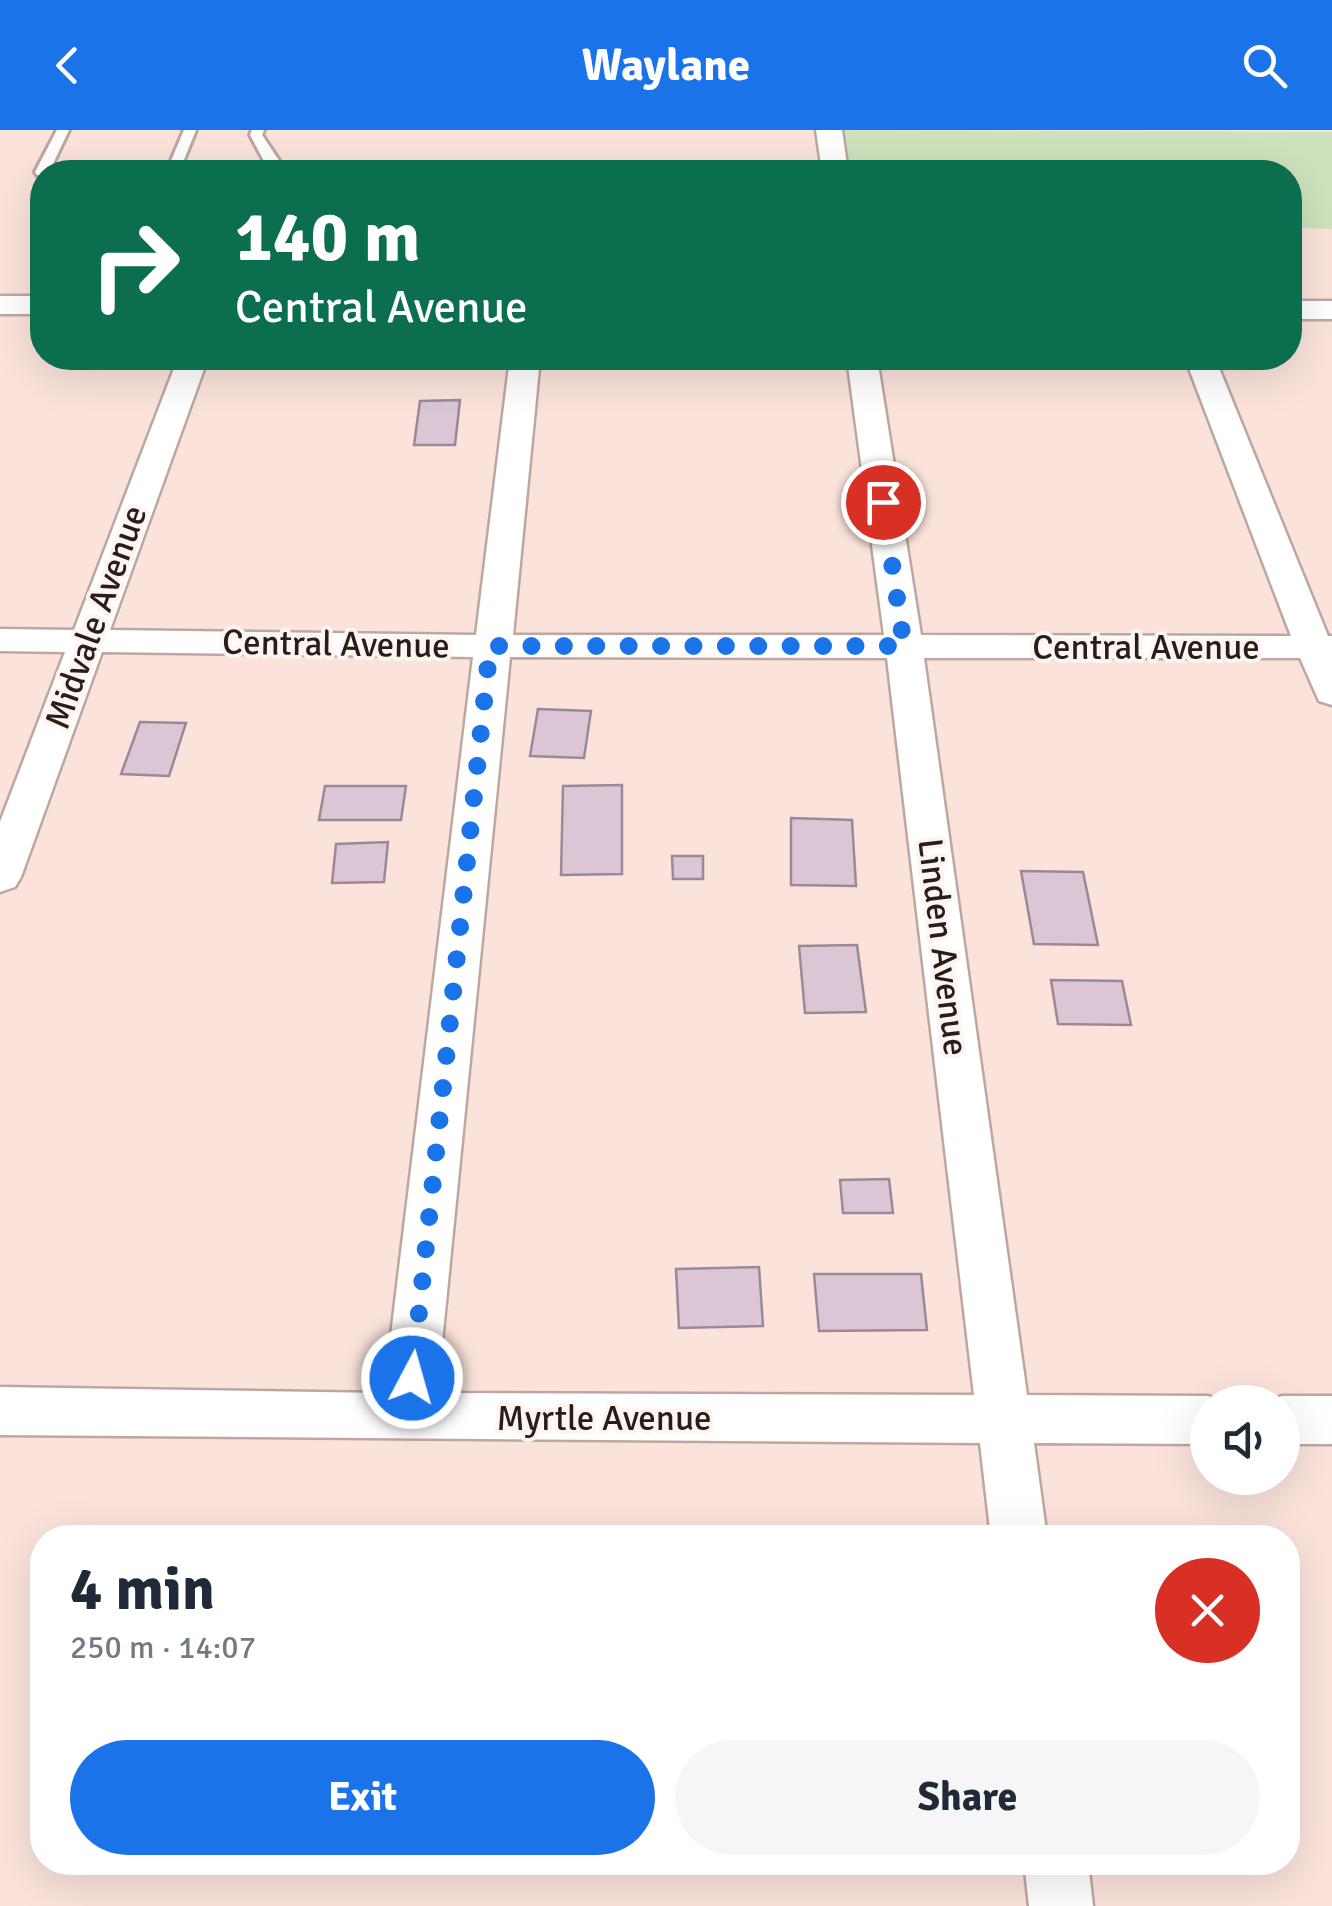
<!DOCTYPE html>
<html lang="en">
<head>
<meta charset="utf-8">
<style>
	body { margin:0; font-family:Signika,sans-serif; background:#f6f6f7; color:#1f2937; height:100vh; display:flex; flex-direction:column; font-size:38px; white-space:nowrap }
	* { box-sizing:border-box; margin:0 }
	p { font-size:32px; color:#747a83 }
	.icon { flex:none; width:55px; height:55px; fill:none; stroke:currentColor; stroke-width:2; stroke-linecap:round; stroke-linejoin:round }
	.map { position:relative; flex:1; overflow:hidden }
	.panel { position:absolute; left:30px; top:1395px; width:1270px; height:350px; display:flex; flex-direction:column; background:#fff; border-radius:40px; box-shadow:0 10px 40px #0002 }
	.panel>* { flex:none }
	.banner { position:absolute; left:30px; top:30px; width:1272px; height:210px; border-radius:40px; box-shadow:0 10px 40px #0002; background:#0b6e4f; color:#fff; overflow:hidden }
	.controls { position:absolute; left:1190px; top:1255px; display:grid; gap:20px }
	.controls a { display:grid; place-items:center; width:110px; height:110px; border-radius:50%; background:#fff; box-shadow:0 10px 40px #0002; font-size:50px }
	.pin { position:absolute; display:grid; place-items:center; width:85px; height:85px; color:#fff; margin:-42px; border:5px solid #fff; border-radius:50%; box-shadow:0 2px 10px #0007 }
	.me { position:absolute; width:110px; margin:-55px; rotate:6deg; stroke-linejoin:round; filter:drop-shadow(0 0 8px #0008) }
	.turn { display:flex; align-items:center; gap:35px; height:210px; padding:0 40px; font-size:45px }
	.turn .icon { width:130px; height:130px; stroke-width:2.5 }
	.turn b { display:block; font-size:70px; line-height:85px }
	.round { display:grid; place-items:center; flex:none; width:105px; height:105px; border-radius:52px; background:#f6f6f7 }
	.head { display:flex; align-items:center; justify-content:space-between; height:170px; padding:0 40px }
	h1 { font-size:60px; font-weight:700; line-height:75px }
	.cta { display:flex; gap:20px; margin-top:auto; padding:20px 40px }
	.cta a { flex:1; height:115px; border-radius:60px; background:#1a73e8; color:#fff; font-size:40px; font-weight:700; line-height:115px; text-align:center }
	.cta a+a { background:#f6f6f7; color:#1f2937 }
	header { display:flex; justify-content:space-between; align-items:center; height:130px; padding:0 40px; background:#1a73e8; color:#fff; font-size:45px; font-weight:700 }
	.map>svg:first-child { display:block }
</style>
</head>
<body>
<header><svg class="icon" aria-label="back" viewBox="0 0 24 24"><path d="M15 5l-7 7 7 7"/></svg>Waylane<svg class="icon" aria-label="search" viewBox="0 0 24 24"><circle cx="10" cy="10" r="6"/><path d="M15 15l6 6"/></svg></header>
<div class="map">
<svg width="1332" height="1776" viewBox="0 0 1332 1776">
	<rect width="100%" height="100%" fill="#fbe3db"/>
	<path fill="#cee2bc" d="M 840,0 L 1332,2 L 1332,99 L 1290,98 L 1290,42 L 848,42 Z"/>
	<path fill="#dac6d5" stroke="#9b8997" stroke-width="2.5" d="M 460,270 L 455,315 L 414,315 L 420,271 Z
		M 538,579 L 591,581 L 584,628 L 530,626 Z
		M 140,592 L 186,593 L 169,646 L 121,644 Z
		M 622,655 L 622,744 L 561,745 L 563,656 Z
		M 325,656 L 406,656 L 401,690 L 319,690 Z
		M 791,688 L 852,690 L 856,756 L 791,755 Z
		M 388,712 L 384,752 L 332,753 L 336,714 Z
		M 672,726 L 703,726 L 703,749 L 673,749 Z
		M 1021,741 L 1083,742 L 1098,815 L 1034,814 Z
		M 857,815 L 866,882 L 805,883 L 799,816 Z
		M 1051,850 L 1122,851 L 1131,895 L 1058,894 Z
		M 889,1049 L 893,1083 L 843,1083 L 840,1050 Z
		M 759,1137 L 763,1196 L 679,1198 L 676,1139 Z
		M 814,1144 L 921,1144 L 927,1200 L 819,1201 Z"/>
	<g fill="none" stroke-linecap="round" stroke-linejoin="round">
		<g stroke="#bea79f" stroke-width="6">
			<path id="service" d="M 57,0 L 69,0 L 51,38 L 168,38 L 184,0 L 196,0 L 179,42 L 37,45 L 35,42 Z
				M 252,0 L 264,0 L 262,5 L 284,38 L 282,42 L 270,42 L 250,5 Z"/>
		</g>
		<g stroke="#bea79f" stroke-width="5">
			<path id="minor" d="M 816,0 L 842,0 L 848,42 L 822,42 Z
				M 0,166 L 42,166 L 42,184 L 0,184 Z
				M 1290,171 L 1332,171 L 1332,189 L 1290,189 Z
				M 178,228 L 208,228 L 110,500 L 476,505 L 510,228 L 540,228 L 513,505 L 884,505 L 847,228 L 877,228 L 921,505 L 1291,506 L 1185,228 L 1215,228 L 1328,506 L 1332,506 L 1332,575 L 1319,571 L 1300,528 L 924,528 L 1027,1265 L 1208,1266 L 1225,1272 L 1208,1272 L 1208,1314 L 1034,1313 L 1047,1408 L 991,1408 L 980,1313 L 0,1305 L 0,1257 L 384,1263 L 473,527 L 102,522 L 21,747 L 15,757 L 0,762 L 0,692 L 65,522 L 0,521 L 0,499 L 74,500 ZM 510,527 L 887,528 L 974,1265 L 437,1263 Z
				M 1282,1266 L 1332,1266 L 1332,1314 L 1282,1314 L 1282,1272 L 1265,1272 Z
				M 1024,1732 L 1088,1732 L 1093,1776 L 1029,1776 Z"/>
		</g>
		<use href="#service" fill="#fff" fill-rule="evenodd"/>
		<use href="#minor" fill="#fff" fill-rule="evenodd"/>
	</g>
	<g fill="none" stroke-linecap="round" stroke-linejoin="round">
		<path stroke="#1a73e8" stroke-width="18" stroke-dasharray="0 32.4" d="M 412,1248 L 490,516 L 904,516 L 883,372"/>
	</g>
	<g text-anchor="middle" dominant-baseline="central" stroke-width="8" stroke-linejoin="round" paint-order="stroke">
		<g font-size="35" fill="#271e1b" stroke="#fef4f0">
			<text transform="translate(96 487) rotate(-70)">Midvale Avenue</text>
			<text transform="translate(336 514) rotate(1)">Central Avenue</text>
			<text x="1146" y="517">Central Avenue</text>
			<text transform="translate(943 817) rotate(83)">Linden Avenue</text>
			<text x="604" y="1288">Myrtle Avenue</text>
		</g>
	</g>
</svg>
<div class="controls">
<a><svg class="icon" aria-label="sound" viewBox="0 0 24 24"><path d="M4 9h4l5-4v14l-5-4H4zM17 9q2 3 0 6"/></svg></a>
</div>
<div class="pin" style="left:883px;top:372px;background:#d93025"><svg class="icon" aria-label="arrive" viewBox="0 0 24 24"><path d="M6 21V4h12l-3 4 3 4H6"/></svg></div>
<svg class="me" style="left:412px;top:1248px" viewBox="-20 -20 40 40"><circle r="17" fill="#1a73e8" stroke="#fff" stroke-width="3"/><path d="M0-11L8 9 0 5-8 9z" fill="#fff"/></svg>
<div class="banner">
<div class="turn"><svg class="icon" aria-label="right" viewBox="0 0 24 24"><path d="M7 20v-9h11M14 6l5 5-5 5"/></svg><div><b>140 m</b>Central Avenue</div></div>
</div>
<section class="panel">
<div class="head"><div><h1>4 min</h1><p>250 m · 14:07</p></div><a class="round" style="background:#d93025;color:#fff"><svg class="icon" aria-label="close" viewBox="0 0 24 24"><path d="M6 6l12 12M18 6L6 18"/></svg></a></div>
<div class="cta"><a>Exit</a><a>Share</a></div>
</section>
</div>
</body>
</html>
